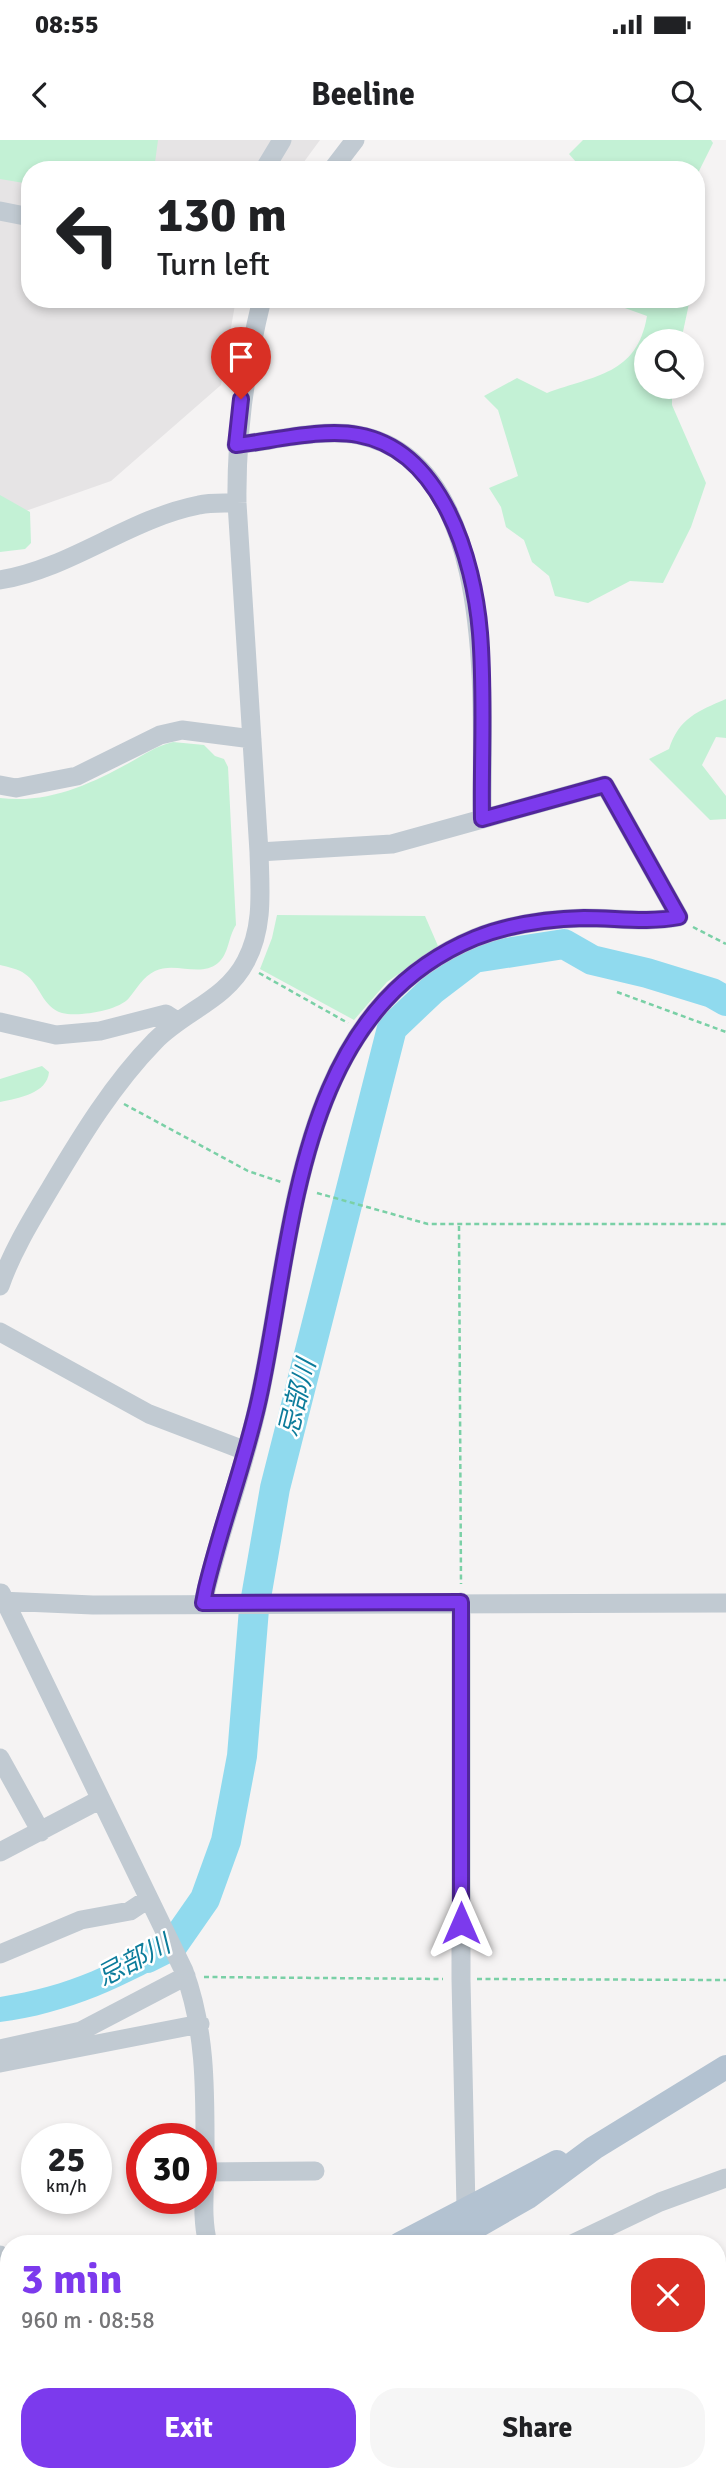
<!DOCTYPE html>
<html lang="en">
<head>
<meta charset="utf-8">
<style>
	body { margin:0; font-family:Signika,"Noto Sans JP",sans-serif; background:#f6f6f6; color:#202124; height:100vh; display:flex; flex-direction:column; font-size:26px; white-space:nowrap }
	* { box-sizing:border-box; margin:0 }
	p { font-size:23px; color:#757577 }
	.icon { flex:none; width:38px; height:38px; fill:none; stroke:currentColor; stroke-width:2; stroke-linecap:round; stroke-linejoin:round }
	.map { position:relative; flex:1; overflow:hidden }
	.details { position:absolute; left:0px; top:2095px; width:726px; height:247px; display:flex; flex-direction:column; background:#fff; border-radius:28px 28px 0 0; box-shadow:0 4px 10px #0003 }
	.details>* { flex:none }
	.top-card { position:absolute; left:21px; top:21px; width:684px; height:147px; border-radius:28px; box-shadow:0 4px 10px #0003; background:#fff; color:#202124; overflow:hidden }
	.controls { position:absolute; left:634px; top:189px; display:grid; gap:14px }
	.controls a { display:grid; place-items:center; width:70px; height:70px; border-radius:50%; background:#fff; box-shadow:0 4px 10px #0003; font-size:35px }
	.speed { position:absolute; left:21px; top:1983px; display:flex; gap:14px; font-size:35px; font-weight:700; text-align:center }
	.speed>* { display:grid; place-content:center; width:91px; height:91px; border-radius:50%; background:#fff; box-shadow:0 4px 10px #0003; line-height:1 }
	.speed small { font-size:18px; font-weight:400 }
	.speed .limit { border:10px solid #d22; background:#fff; color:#111 }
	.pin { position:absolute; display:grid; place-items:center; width:60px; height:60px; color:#fff; margin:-72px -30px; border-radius:50% 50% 50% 0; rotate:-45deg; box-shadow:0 0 7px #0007 }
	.pin .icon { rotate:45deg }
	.me { position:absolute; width:77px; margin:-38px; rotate:0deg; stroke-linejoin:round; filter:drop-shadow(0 0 5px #0008) }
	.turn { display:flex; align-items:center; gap:24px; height:147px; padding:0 21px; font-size:32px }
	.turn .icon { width:91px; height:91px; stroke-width:2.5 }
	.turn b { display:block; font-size:49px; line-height:60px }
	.round { display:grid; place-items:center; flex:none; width:74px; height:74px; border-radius:28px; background:#f6f6f6 }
	.overview { display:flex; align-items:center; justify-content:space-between; height:119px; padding:0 21px }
	h1 { font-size:42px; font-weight:800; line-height:52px; color:#7c3aed }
	.button { display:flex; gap:14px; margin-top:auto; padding:14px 21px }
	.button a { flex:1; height:80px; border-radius:28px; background:#7c3aed; color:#fff; font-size:28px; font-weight:800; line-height:80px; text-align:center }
	.button a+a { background:#f6f6f6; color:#202124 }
	.status { display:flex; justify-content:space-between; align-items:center; height:49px; padding:0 35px; background:#fff; direction:ltr }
	.status svg { height:19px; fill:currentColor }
	header { display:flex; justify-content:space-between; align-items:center; height:91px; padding:0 21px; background:#fff; font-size:32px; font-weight:800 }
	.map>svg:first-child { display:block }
</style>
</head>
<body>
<div class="status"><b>08:55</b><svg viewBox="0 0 49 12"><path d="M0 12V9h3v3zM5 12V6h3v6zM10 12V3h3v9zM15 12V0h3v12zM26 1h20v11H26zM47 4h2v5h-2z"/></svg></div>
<header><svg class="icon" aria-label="back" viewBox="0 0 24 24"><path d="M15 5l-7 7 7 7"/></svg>Beeline<svg class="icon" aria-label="search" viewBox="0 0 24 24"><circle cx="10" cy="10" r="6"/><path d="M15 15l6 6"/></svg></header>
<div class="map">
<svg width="726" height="2340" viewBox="0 0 726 2340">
	<rect width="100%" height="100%" fill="#f5f3f3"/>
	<path fill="#e6e4e5" d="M 0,0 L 320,0 L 298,30 L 30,30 L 30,159 L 236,159 L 221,245 L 111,341 L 0,380 Z"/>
	<path fill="#c3f1d5" d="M 0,0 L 158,0 L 154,30 L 30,30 L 30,44 L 0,39 Z
		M 583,0 L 711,0 L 713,3 L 697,35 L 696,30 L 583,30 L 569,14 Z
		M 600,159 L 690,159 L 681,201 L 646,201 L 646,247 L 672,247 L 672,265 L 706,343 L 691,387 L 663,443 L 630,441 L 588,463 L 555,456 L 549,436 L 532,422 L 524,400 L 506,387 L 501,367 L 489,348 L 518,336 L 498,270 L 484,256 L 517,238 L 547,253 C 595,235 637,235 647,176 Z
		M 0,355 L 30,372 L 31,403 L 25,409 L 0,412 Z
		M 726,559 L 726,598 L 716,597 L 702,625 L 726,656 L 726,679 L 710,680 L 649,619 L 669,609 C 679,578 698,571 726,559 Z
		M 173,602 L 204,605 L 215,616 L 224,619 L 228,627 L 236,785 C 228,797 229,814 218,823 C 200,838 175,821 155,831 C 143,837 137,848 129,858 C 118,871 78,877 62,873 C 42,867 40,844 25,834 C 19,829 8,827 0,825 L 0,658 C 47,664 89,645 129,623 C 145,614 156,606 173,602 Z
		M 277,775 L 425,776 L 438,806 L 387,842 L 354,880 L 260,829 L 272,798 Z
		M 42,926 L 49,932 C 47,954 18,958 0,962 L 0,939 Z"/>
	<path fill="#90daee" d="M 172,1782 L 187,1810 C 131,1845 66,1874 0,1882 L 0,1857 C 66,1846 121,1825 172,1782 Z"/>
	<path fill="#f5f3f3" d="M 168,1780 L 186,1815 L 164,1829 L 148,1798 Z"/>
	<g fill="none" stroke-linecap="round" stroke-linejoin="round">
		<path stroke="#90daee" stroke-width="30" d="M 147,1818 L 173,1805 L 205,1759 L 226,1701 L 242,1616 L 254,1469 L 275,1348 L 392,888 L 432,850 L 474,818 L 564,804 L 592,820 L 647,833 L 712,853 L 726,861"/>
		<path stroke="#7ad0a6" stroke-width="2.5" stroke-dasharray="5 3.5" stroke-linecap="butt" d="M 693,787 L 726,804
			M 259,833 L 348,883
			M 617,852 L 726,892
			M 124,964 L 248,1031 L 281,1042
			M 317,1053 L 428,1084 L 726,1084
			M 459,1086 L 461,1444
			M 204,1837 L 443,1839
			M 477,1839 L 726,1840"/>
		<path stroke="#c1cad2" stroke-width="19" d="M 264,30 L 282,0
			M 332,30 L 355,0
			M 0,71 L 30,77
			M 236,305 C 272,301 323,288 358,295 C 501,322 481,572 482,679
			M 0,440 C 72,428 128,379 199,365 C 211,362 224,363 237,363
			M 0,645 L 16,648 L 77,636 L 160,595 L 182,590 L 252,599
			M 0,882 L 56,895 L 100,891 L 166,874 L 177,881
			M 0,1146 C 12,1111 32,1079 51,1047 C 82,995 113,944 155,901 C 184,871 226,860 246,821 C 264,787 260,750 259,712 L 237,363 C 236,293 245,228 262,159
			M 0,1192 L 149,1274 L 246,1311
			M 1,1453 L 184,1831 C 207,1893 205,1957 205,2023 C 205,2051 201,2077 208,2104
			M 0,1461 L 93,1465 L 726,1463
			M 461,1462 L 461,1839 L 466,2068
			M 203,1463 C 218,1394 245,1328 259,1259 C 295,1094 294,873 475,798 C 510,784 547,779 584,778 C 617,778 647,783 679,777 L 605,645 L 392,704 L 259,712
			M 0,1618 L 41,1692
			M 0,1712 L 99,1660
			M 0,1814 L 81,1780 L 130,1771 L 148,1759
			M 0,1909 L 81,1891 L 186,1836
			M 0,1923 L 200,1884
			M 205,2032 L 315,2031
			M 572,2104 L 660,2062 L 726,2038
			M 0,2115 L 9,2134
			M 718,2237 L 726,2237
			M 718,2309 L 726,2310
			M 66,2333 L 68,2340
			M 140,2333 L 146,2340
			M 464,2333 L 469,2340
			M 190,2340 L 195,2333
			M 486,2340 L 497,2333"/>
		<path stroke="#b3c2d1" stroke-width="24" d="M 400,2104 L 557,2022
			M 446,2104 L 528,2057 L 594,2008 L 726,1927
			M 0,2281 L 9,2278
			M 0,2305 L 9,2302"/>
	</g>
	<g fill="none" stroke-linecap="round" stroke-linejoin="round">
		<g stroke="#51269a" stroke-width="18">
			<path id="route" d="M 241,259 L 236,305 C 272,301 323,288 358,295 C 442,310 474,419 480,493 C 485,554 481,618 482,679 L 605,645 L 679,777 C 647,783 617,778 584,778 C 547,779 510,784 475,798 C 294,873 295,1095 259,1259 C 245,1323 221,1385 206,1448 L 203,1463 L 461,1462 L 461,1783"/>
		</g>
		<use href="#route" stroke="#7c3aed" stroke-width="12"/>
	</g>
	<g text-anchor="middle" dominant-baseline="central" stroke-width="5" stroke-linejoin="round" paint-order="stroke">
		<g font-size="26" font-style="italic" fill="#0c7c9b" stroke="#fff">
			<text transform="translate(298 1258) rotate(-76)">忌部川</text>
			<text transform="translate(134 1821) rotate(-28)">忌部川</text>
		</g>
	</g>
</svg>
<div class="controls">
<a><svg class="icon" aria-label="search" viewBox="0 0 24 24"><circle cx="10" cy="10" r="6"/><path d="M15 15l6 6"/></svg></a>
</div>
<div class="speed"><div>25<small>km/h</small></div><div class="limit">30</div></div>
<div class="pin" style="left:241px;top:259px;background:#d93025"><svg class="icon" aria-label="arrive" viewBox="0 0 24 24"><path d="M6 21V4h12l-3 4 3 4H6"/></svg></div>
<svg class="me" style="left:461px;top:1783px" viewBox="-20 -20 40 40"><path d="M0-17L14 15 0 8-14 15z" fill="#7c3aed" stroke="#fff" stroke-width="4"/></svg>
<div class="top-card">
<div class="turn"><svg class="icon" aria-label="left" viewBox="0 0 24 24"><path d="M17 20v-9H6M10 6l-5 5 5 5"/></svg><div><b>130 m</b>Turn left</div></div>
</div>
<section class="details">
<div class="overview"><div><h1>3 min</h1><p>960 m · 08:58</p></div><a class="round" style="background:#d93025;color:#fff"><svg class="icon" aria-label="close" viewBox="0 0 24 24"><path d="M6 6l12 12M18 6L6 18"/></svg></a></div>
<div class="button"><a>Exit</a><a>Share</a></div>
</section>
</div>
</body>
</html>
